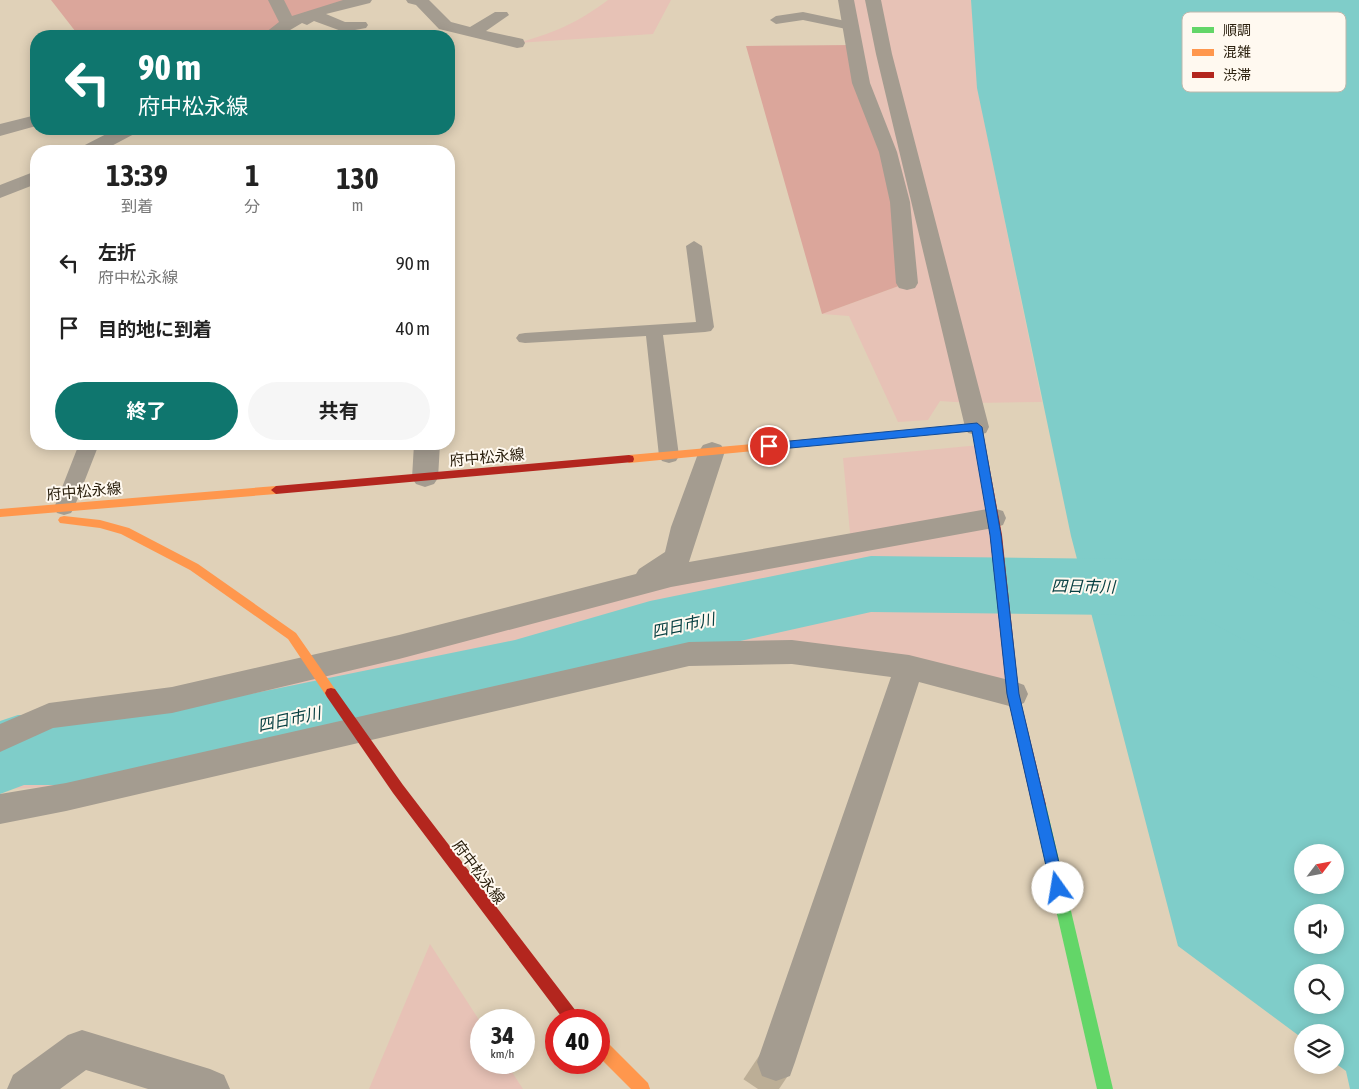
<!DOCTYPE html>
<html lang="ja">
<head>
<meta charset="utf-8">
<style>
	body { margin:0; font-family:"Asap Condensed","Noto Sans JP",sans-serif; background:#f6f6f6; color:#222; height:100vh; display:flex; flex-direction:column; font-size:19px; white-space:nowrap }
	* { box-sizing:border-box; margin:0 }
	p { font-size:16px; color:#767676 }
	.icon { flex:none; width:28px; height:28px; fill:none; stroke:currentColor; stroke-width:2; stroke-linecap:round; stroke-linejoin:round }
	.map { position:relative; flex:1; overflow:hidden }
	.side { position:absolute; left:30px; top:145px; width:425px; height:305px; display:flex; flex-direction:column; background:#fff; border-radius:20px; box-shadow:0 2px 12px #0003 }
	.side>* { flex:none }
	.top-card { position:absolute; left:30px; top:30px; width:425px; height:105px; border-radius:20px; box-shadow:0 2px 12px #0003; background:#0f766e; color:#fff; overflow:hidden }
	.needle { width:32px; rotate:58deg }
	.fabs { position:absolute; left:1294px; top:844px; display:grid; gap:10px }
	.fabs a { display:grid; place-items:center; width:50px; height:50px; border-radius:50%; background:#fff; box-shadow:0 2px 12px #0003; font-size:25px }
	.speed { position:absolute; left:470px; top:1009px; display:flex; gap:10px; font-size:25px; font-weight:700; text-align:center }
	.speed>* { display:grid; place-content:center; width:65px; height:65px; border-radius:50%; background:#fff; box-shadow:0 2px 12px #0003; line-height:1 }
	.speed small { font-size:12px; font-weight:400 }
	.speed .limit { border:8px solid #d22; background:#fff; color:#111 }
	.pin { position:absolute; display:grid; place-items:center; width:42px; height:42px; color:#fff; margin:-21px; border:2px solid #fff; border-radius:50%; box-shadow:0 1px 5px #0007 }
	.me { position:absolute; width:55px; margin:-28px; rotate:347deg; stroke-linejoin:round; filter:drop-shadow(0 0 4px #0008) }
	.turn { display:flex; align-items:center; gap:18px; height:105px; padding:0 25px; font-size:22px }
	.turn .icon { width:65px; height:65px; stroke-width:2.5 }
	.turn b { display:block; font-size:35px; line-height:42px }
	.eta { display:flex; justify-content:space-evenly; align-items:center; height:85px; text-align:center }
	.eta b { font-size:30px; font-weight:700; line-height:35px }
	.primary-button { display:flex; gap:10px; margin-top:auto; padding:10px 25px }
	.primary-button a { flex:1; height:58px; border-radius:30px; background:#0f766e; color:#fff; font-size:20px; font-weight:700; line-height:58px; text-align:center }
	.primary-button a+a { background:#f6f6f6; color:#222 }
	ul { padding:0; list-style:none }
	li { display:flex; align-items:center; gap:15px; height:65px; padding:0 25px }
	li div { flex:1 }
	li b { display:block; font-size:19px }
	li em { font-style:normal }
	.map>svg:first-child { display:block }
</style>
</head>
<body>
<div class="map">
<svg width="1359" height="1089" viewBox="0 0 1359 1089">
	<rect width="100%" height="100%" fill="#e0d1b8"/>
	<path fill="#e7c2b6" d="M 608,0 L 671,0 L 653,34 L 517,43 C 552,34 579,22 608,0 Z
		M 846,0 L 971,0 L 978,91 L 1042,402 L 971,403 L 940,401 L 928,420 L 898,422 L 849,316 L 822,314 L 907,283 Z
		M 980,445 L 1013,694 L 909,667 L 689,654 L 411,716 L 138,765 L 73,786 L 7,789 L 0,792 L 0,739 L 851,543 L 843,458 Z
		M 430,944 L 481,1023 L 481,1062 L 506,1063 L 523,1089 L 369,1089 Z"/>
	<path fill="#dba69b" d="M 51,0 L 364,0 L 287,22 L 269,36 L 79,36 Z
		M 854,45 L 888,152 L 907,283 L 822,314 L 746,46 Z"/>
	<path fill="#7fcdc9" fill-rule="evenodd" d="M 971,0 L 1359,0 L 1359,1089 L 1350,1089 L 1346,1071 L 1335,1063 L 1335,1032 L 1302,1032 L 1302,1038 L 1178,946 L 1071,536 L 977,88 ZM 1302,852 L 1335,852 L 1335,885 L 1302,885 ZM 1302,912 L 1335,912 L 1335,945 L 1302,945 ZM 1302,972 L 1335,972 L 1335,1005 L 1302,1005 Z"/>
	<g fill="none" stroke-linecap="round" stroke-linejoin="round">
		<path fill="#7fcdc9" fill-rule="evenodd" d="M 871,556 L 1209,560 L 1235,568 L 1359,628 L 1359,694 L 1331,685 L 1198,616 L 871,612 L 650,661 L 515,704 L 255,761 L 105,785 L 24,785 L 0,794 L 0,721 L 18,715 L 105,715 L 255,693 L 515,640 L 650,601 Z"/>
		<path stroke="#bcae96" stroke-width="35" stroke-dasharray="35 18" stroke-linecap="butt" d="M 758,1089 L 776,1062"/>
		<path fill="#a49c90" fill-rule="evenodd" d="M 803,12 L 855,23 L 857,26 L 851,30 L 803,20 L 776,24 L 770,20 L 776,16 Z
			M 694,241 L 702,246 L 714,327 L 711,331 L 705,332 L 663,335 L 679,456 L 676,461 L 669,463 L 662,461 L 659,456 L 646,336 L 525,343 L 519,342 L 516,338 L 519,334 L 525,333 L 696,322 L 686,246 Z
			M 79,444 L 99,444 L 74,508 L 71,513 L 64,515 L 57,513 L 54,508 Z"/>
		<path fill="#a49c90" fill-rule="evenodd" d="M 268,0 L 284,0 L 292,16 L 343,0 L 372,0 L 370,3 L 326,14 L 345,22 L 366,22 L 368,25 L 366,28 L 344,32 L 314,21 L 307,25 L 302,23 L 280,36 L 261,36 L 279,22 Z
			M 406,0 L 429,0 L 451,22 L 470,27 L 495,12 L 507,12 L 509,15 L 486,31 L 523,39 L 525,43 L 523,47 L 517,48 L 439,29 L 416,5 L 408,3 Z
			M 838,0 L 854,0 L 870,83 L 897,152 L 910,202 L 918,283 L 915,288 L 907,290 L 899,288 L 896,283 L 890,202 L 879,152 L 852,83 Z
			M 865,0 L 881,0 L 892,54 L 989,427 L 986,433 L 977,435 L 968,433 L 965,427 L 876,54 Z
			M 36,115 L 36,126 L 0,136 L 0,124 Z
			M 116,129 L 138,129 L 136,133 L 102,151 L 79,151 L 81,147 Z
			M 36,171 L 36,184 L 0,198 L 0,185 Z
			M 712,442 L 721,445 L 725,451 L 689,562 L 993,508 L 1003,511 L 1006,518 L 1003,525 L 993,528 L 671,587 L 399,659 L 172,713 L 53,728 L 0,752 L 0,724 L 49,703 L 172,687 L 399,635 L 636,574 L 639,569 L 665,552 L 671,527 L 699,451 L 703,445 Z
			M 414,444 L 440,444 L 438,478 L 434,484 L 425,487 L 416,484 L 412,478 Z
			M 792,640 L 909,655 L 1013,681 L 1024,685 L 1028,694 L 1024,703 L 1013,707 L 919,682 L 795,1062 L 790,1076 L 776,1081 L 762,1076 L 757,1062 L 891,677 L 792,664 L 689,666 L 66,811 L 0,824 L 0,794 L 66,783 L 689,642 Z
			M 82,1030 L 210,1069 L 224,1075 L 230,1089 L 148,1089 L 86,1070 L 60,1089 L 7,1089 L 13,1075 L 68,1035 Z"/>
		<path fill="#63d668" fill-rule="evenodd" d="M 1039,799 L 1044,801 L 1046,805 L 1113,1089 L 1097,1089 L 1032,805 L 1034,801 Z"/>
		<path fill="#ff974d" fill-rule="evenodd" d="M 977,424 L 981,425 L 982,427 L 981,429 L 629,463 L 624,459 L 629,455 Z
			M 276,486 L 281,490 L 276,494 L 0,517 L 0,509 Z
			M 64,516 L 100,520 L 129,528 L 198,564 L 296,633 L 335,689 L 337,693 L 335,697 L 331,698 L 327,697 L 288,639 L 190,570 L 121,534 L 100,528 L 60,523 L 58,520 L 60,517 Z
			M 599,1038 L 605,1040 L 648,1083 L 650,1089 L 631,1089 L 599,1057 Z"/>
		<path fill="#b3261e" fill-rule="evenodd" d="M 977,424 L 982,427 L 1002,535 L 1019,694 L 1046,805 L 1044,809 L 1039,811 L 1034,809 L 1032,805 L 1007,694 L 990,535 L 972,427 Z
			M 629,455 L 633,456 L 634,459 L 633,462 L 276,494 L 271,490 L 276,486 Z
			M 331,688 L 335,689 L 403,785 L 579,1015 L 582,1020 L 564,1020 L 393,793 L 327,697 L 325,693 L 327,689 Z"/>
	</g>
	<path fill="#1a73e8" stroke="#114b97" d="M 977,423 L 982,427 L 1001,535 L 1019,694 L 1065,888 L 1063,893 L 1058,895 L 1053,893 L 1051,888 L 1007,694 L 990,535 L 972,431 L 769,450 L 764,446 L 769,443 Z"/>
	<g text-anchor="middle" dominant-baseline="central" stroke-width="4" stroke-linejoin="round" paint-order="stroke">
		<g font-size="15" fill="#2b200e" stroke="#fff9f0">
			<text transform="translate(487 457) rotate(-5)">府中松永線</text>
			<text transform="translate(84 491) rotate(-5)">府中松永線</text>
			<text transform="translate(479 872) rotate(53)">府中松永線</text>
		</g>
		<g font-size="16" font-style="italic" fill="#084042" stroke="#fff9f0">
			<text transform="translate(1083 586) rotate(1)">四日市川</text>
			<text transform="translate(683 625) rotate(-12)">四日市川</text>
			<text transform="translate(289 719) rotate(-12)">四日市川</text>
		</g>
	</g>
	<rect x="1182" y="12" width="164" height="80" rx="8" fill="#fff9f0" stroke="#bfb8ac" stroke-width="1"/>
	<rect x="1192" y="27" width="22" height="6" fill="#63d668"/>
	<rect x="1192" y="49" width="22" height="7" fill="#ff974d"/>
	<rect x="1192" y="72" width="22" height="6" fill="#b3261e"/>
	<g font-size="14" fill="#2b200e">
		<text x="1223" y="35">順調</text>
		<text x="1223" y="57">混雑</text>
		<text x="1223" y="80">渋滞</text>
	</g>
</svg>
<div class="fabs">
<a><svg class="needle" viewBox="-14 -14 28 28"><path d="M0-13l5 13h-10z" fill="#e53935"/><path d="M0 13l5-13h-10z" fill="#767676"/></svg></a>
<a><svg class="icon" aria-label="sound" viewBox="0 0 24 24"><path d="M4 9h4l5-4v14l-5-4H4zM17 9q2 3 0 6"/></svg></a>
<a><svg class="icon" aria-label="search" viewBox="0 0 24 24"><circle cx="10" cy="10" r="6"/><path d="M15 15l6 6"/></svg></a>
<a><svg class="icon" aria-label="layers" viewBox="0 0 24 24"><path d="M12 4l9 5-9 5-9-5zM3 14l9 5 9-5"/></svg></a>
</div>
<div class="speed"><div>34<small>km/h</small></div><div class="limit">40</div></div>
<div class="pin" style="left:769px;top:446px;background:#d93025"><svg class="icon" aria-label="arrive" viewBox="0 0 24 24"><path d="M6 21V4h12l-3 4 3 4H6"/></svg></div>
<svg class="me" style="left:1058px;top:888px" viewBox="-20 -20 40 40"><circle r="19" fill="#fff"/><path d="M0-13L10 11 0 6-10 11z" fill="#1a73e8"/></svg>
<div class="top-card">
<div class="turn"><svg class="icon" aria-label="left" viewBox="0 0 24 24"><path d="M17 20v-9H6M10 6l-5 5 5 5"/></svg><div><b>90 m</b>府中松永線</div></div>
</div>
<section class="side">
<div class="eta">
<div><b>13:39</b><p>到着</p></div>
<div><b>1</b><p>分</p></div>
<div><b>130</b><p>m</p></div>
</div>
<ul>
<li><svg class="icon" aria-label="left" viewBox="0 0 24 24"><path d="M17 20v-9H6M10 6l-5 5 5 5"/></svg><div><b>左折</b><p>府中松永線</p></div><em>90 m</em></li>
<li><svg class="icon" aria-label="arrive" viewBox="0 0 24 24"><path d="M6 21V4h12l-3 4 3 4H6"/></svg><div><b>目的地に到着</b></div><em>40 m</em></li>
</ul>
<div class="primary-button"><a>終了</a><a>共有</a></div>
</section>
</div>
</body>
</html>
